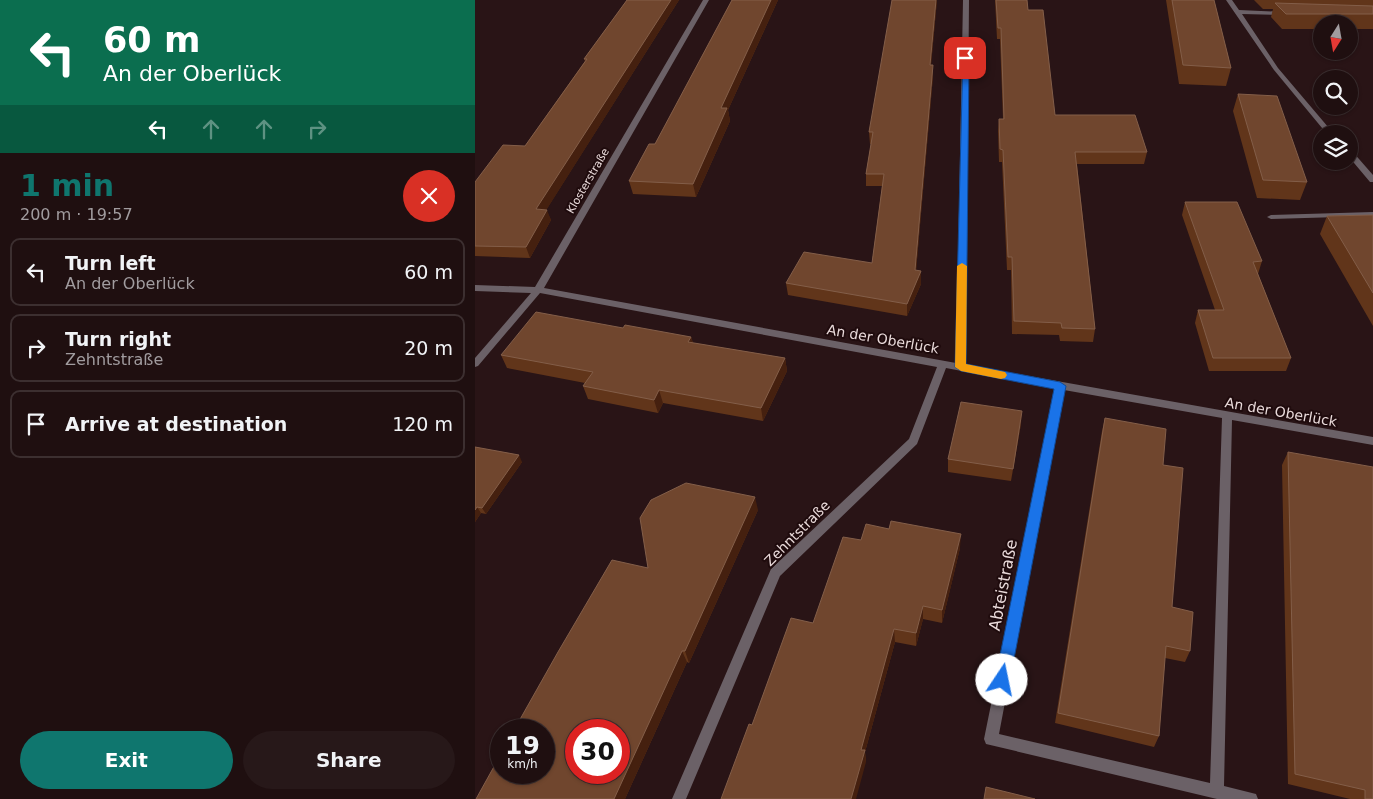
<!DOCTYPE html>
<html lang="en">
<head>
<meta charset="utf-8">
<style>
	body { margin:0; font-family:"DejaVu Sans",sans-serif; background:#271819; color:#f1f3f6; height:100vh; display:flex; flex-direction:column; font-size:19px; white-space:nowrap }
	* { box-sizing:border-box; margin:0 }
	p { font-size:16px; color:#a19c9f }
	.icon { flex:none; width:28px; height:28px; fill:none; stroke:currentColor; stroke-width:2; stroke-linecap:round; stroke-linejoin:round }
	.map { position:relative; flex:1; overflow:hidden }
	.side { display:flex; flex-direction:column; background:#1f0f10; width:475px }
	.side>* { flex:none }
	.top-card { background:#0b6e4f; color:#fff; overflow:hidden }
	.needle { width:32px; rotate:191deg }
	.controls { position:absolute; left:838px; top:15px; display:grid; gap:10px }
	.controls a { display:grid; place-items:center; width:45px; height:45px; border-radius:50%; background:#1f0f10; box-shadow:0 1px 4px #0004,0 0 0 1px #3c2f30; font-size:25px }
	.speed { position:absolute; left:15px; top:719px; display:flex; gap:10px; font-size:25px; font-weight:700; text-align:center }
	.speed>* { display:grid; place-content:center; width:65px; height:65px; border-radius:50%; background:#1f0f10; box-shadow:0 1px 4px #0004,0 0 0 1px #3c2f30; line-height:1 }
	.speed small { font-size:12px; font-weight:400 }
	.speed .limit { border:8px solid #d22; background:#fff; color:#111 }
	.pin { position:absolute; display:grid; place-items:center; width:42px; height:42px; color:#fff; margin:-21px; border-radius:10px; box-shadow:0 2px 8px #0006 }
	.me { position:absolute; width:55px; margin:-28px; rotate:11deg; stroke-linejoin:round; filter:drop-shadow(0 0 4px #0008) }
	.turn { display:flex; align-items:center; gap:18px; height:105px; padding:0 20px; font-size:22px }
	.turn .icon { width:65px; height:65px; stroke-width:2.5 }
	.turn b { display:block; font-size:35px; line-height:42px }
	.lanes { display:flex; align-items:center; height:48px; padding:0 20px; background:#0003; justify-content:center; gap:25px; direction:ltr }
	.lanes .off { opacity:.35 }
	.round { display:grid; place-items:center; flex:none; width:52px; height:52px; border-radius:26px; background:#271819 }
	.headline { display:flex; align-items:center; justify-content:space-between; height:85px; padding:0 20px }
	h1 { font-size:30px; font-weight:700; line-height:38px; color:#0f766e }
	.cta { display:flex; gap:10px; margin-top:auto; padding:10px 20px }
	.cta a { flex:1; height:58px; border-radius:30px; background:#0f766e; color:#fff; font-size:20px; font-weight:700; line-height:58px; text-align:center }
	.cta a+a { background:#271819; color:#f1f3f6 }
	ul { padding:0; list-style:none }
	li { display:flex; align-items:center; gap:15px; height:68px; margin:0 10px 8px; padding:0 10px; border:2px solid #3c2f30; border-radius:10px }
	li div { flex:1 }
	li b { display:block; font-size:19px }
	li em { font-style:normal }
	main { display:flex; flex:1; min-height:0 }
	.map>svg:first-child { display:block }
</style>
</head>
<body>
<main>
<section class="side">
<div class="top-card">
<div class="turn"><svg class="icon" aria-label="left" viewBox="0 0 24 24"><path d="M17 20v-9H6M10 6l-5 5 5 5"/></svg><div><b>60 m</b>An der Oberlück</div></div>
<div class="lanes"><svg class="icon" aria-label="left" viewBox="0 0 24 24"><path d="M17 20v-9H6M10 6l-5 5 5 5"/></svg><svg class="icon off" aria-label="ahead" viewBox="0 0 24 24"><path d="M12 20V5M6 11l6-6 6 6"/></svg><svg class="icon off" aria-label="ahead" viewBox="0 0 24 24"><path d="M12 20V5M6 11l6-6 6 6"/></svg><svg class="icon off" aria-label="right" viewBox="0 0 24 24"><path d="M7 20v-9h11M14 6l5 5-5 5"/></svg></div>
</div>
<div class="headline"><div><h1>1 min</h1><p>200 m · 19:57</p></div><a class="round" style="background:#d93025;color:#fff"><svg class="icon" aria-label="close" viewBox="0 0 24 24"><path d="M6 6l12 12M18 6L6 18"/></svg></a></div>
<ul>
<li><svg class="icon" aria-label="left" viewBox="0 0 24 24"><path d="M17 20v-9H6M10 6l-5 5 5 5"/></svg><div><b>Turn left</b><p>An der Oberlück</p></div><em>60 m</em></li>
<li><svg class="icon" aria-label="right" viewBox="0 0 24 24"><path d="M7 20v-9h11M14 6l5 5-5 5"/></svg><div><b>Turn right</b><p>Zehntstraße</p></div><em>20 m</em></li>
<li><svg class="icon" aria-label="arrive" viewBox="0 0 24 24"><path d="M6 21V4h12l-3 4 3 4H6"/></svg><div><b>Arrive at destination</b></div><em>120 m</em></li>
</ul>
<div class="cta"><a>Exit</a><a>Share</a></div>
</section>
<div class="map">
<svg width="898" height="799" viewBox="0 0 898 799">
	<rect width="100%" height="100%" fill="#291416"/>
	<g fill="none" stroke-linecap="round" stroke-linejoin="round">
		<path fill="#6b6167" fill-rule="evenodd" d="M 898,212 L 898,216 L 796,219 L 792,217 L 796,215 Z"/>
		<path fill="#6b6167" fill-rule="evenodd" d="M 228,0 L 234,0 L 69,288 L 481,363 L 488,0 L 494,0 L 491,365 L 898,437 L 898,445 L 757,420 L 749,786 L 781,794 L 783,799 L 742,799 L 511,744 L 509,739 L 580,389 L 471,368 L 442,444 L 305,576 L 211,799 L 197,799 L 296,569 L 434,439 L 462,367 L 65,293 L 3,366 L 0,367 L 0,358 L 56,293 L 0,291 L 0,285 L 60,287 ZM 589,390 L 747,418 L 735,783 L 524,734 Z
			M 751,0 L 757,0 L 764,10 L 812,12 L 813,13 L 810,15 L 767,14 L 803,68 L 859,134 L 852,134 L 799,70 Z
			M 874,151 L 877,151 L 898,175 L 898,182 L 895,182 L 874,157 Z"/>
	</g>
	<path fill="#61351a" d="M 152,0 L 204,0 L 71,210 L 76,220 L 55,258 L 0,256 L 0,182 L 50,146 L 110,61 L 109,59 Z
		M 257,0 L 303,0 L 253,110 L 255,121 L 221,197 L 158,194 L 154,181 L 180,144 Z
		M 462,0 L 456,65 L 458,76 L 441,271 L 446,284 L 432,316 L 313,295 L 311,283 L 397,263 L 407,186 L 391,186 L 391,174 L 396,144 L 395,144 L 394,132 Z
		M 520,0 L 552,0 L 553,10 L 580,115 L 672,152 L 669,164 L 602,164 L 620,329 L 618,342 L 585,341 L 584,335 L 537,334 L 536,270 L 532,270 L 527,162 L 524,162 L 523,131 L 524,119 L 528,119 L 525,39 L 522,39 Z
		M 691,0 L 739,0 L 756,68 L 751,86 L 704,84 Z
		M 779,0 L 898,0 L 898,29 L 874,29 L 874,24 L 846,24 L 846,29 L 807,29 L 796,17 L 798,9 L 788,9 Z
		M 763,94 L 832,182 L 825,200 L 782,198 L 758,111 Z
		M 710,202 L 787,261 L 783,274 L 816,358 L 811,371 L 734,371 L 720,323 L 723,310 L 740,310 L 707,215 Z
		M 898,215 L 898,326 L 845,234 L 852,216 Z
		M 148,328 L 216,337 L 218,343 L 310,358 L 312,371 L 288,421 L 188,403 L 183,413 L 113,399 L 108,386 L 110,383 L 32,368 L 26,355 Z
		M 630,418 L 688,465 L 697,607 L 715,651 L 710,662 L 690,658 L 684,736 L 679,747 L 580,723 L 627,431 Z
		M 546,424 L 536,481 L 473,472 L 473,459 Z
		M 0,447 L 47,462 L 11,514 L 6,513 L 0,522 Z
		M 813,452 L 898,799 L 875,799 L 813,784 L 807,465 Z
		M 283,510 L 214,663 L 212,662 L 150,799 L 1,799 L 173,568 Z
		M 386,540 L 485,548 L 467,623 L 448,619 L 441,646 L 420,642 L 390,752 L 391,762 L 277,725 L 338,623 Z"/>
	<path fill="#45200f" d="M 196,0 L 204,0 L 65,220 L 61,209 Z
		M 296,0 L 303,0 L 253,110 L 255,121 L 221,197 L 218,184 L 246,108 Z
		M 461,0 L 462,0 L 455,76 L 455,65 Z
		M 458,65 L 458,76 L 440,283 L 440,270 Z
		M 72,210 L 76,220 L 55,258 L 51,247 Z
		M 446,271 L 446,284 L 432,316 L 432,304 Z
		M 216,337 L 220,350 L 213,342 Z
		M 310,358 L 312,371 L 288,421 L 286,408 Z
		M 184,390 L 188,403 L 183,413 L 179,400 Z
		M 547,411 L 546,424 L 536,481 L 538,469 Z
		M 44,455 L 47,462 L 11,514 L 7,508 Z
		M 280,497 L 283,510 L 214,663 L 210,651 Z
		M 2,507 L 6,513 L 0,522 L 0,510 Z
		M 486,534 L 485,548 L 467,623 L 467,610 Z
		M 448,606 L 448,619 L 441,646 L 441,633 Z
		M 419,629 L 420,642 L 390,752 L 391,762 L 381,799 L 376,799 L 386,750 Z
		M 207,651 L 212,662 L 150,799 L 139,799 Z"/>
	<path fill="#70462e" stroke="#835e49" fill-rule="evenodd" d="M 152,0 L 196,0 L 61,209 L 72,210 L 51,247 L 0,246 L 0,182 L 28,145 L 50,146 L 112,59 L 109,59 Z
		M 257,0 L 296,0 L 246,108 L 252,108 L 218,184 L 154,181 L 174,144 L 180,144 Z
		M 417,0 L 461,0 L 455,65 L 458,65 L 440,270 L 446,271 L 432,304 L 311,283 L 329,252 L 397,263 L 409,174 L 391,174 L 398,132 L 394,132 Z
		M 521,0 L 552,0 L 553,10 L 568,10 L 580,115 L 660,115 L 672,152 L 600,152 L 620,329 L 587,328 L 586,323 L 539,321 L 537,257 L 533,257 L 528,150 L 525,149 L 524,119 L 529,119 L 526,28 L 523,28 Z
		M 697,0 L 739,0 L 756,68 L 708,65 Z
		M 800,3 L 898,6 L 898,14 L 811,14 Z
		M 763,94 L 802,96 L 832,182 L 788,180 Z
		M 710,202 L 762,202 L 787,261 L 778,262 L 816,358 L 738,358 L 723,310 L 749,310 Z
		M 898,215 L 898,293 L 852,216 Z
		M 61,312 L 148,328 L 150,325 L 216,337 L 213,342 L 310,358 L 286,408 L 184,390 L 179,400 L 108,386 L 118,372 L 26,355 Z
		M 486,402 L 547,411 L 538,469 L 473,459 Z
		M 630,418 L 691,429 L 688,465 L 708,468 L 697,607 L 718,612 L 715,651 L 691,646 L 684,736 L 583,713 Z
		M 0,447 L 44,455 L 7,508 L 2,507 L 0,510 Z
		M 813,452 L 898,467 L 898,799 L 890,799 L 890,790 L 820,774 Z
		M 211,483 L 280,497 L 210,651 L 207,651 L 139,799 L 1,799 L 26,754 L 26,772 L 69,772 L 69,730 L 39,730 L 83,652 L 137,560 L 173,568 L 165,518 L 176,500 ZM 101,730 L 144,730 L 144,772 L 101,772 Z
		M 416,521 L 486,534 L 467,610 L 448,606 L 441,633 L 419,629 L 386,750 L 390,750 L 376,799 L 246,799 L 274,724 L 277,725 L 316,618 L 338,623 L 368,537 L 386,540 L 391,524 L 414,529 Z
		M 511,787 L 560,799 L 509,799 Z"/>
	<path fill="#1a73e8" stroke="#114b97" d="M 488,56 L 494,58 L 491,364 L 585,382 L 591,386 L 535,680 L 533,685 L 527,687 L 522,685 L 520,680 L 579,389 L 486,371 L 480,367 Z"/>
	<path fill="#f59e0b" d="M 487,263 L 492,266 L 491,364 L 530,372 L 532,375 L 530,378 L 526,379 L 486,371 L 480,367 L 482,266 Z"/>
	<g text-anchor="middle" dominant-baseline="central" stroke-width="4" stroke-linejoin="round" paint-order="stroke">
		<g font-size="11" fill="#eadbdb" stroke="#1f0b0d">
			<text transform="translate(113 181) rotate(-60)">Klosterstraße</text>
		</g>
		<g font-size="14" fill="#eadbdb" stroke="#1f0b0d">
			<text transform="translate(408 339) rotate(10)">An der Oberlück</text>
			<text transform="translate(806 412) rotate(10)">An der Oberlück</text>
			<text transform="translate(322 533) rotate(-45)">Zehntstraße</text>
		</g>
		<g font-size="16" fill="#eadbdb" stroke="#1f0b0d">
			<text transform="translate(528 585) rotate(-79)">Abteistraße</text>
		</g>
	</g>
</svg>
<div class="controls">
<a><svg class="needle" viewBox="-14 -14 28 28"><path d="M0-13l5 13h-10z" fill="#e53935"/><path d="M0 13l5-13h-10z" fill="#a19c9f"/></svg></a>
<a><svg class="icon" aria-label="search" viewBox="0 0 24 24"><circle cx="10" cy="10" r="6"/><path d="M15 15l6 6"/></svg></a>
<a><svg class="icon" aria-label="layers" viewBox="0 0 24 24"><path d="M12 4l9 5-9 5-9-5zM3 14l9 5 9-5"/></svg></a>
</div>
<div class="speed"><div>19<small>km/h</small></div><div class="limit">30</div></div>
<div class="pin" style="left:490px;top:58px;background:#d93025"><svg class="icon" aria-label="arrive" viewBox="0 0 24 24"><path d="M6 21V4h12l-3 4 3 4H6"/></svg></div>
<svg class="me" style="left:527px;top:680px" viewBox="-20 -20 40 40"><circle r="19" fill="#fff"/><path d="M0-13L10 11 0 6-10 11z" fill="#1a73e8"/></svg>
</div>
</main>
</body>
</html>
